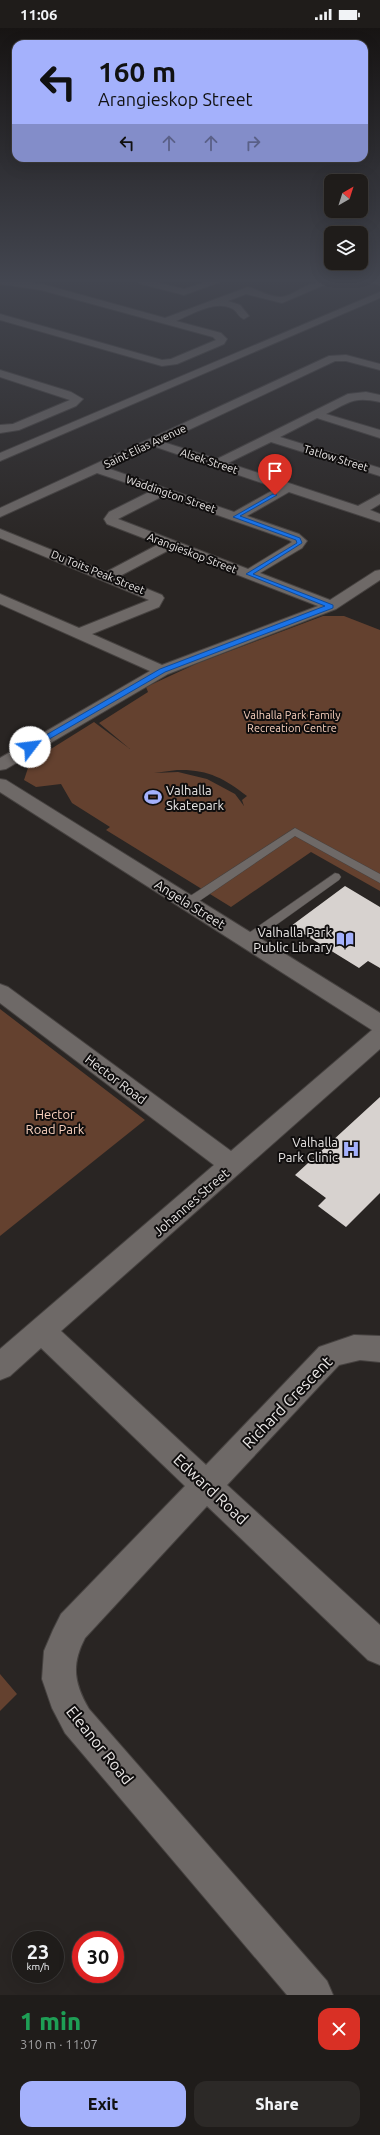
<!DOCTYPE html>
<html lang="en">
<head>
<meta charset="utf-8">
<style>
	body { margin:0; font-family:Ubuntu,sans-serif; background:#2c2927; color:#f1f3f6; height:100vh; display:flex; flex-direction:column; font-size:15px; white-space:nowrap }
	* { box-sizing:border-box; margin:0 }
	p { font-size:13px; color:#a1a1a2 }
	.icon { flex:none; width:22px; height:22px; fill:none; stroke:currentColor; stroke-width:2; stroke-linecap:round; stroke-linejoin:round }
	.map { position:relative; height:1967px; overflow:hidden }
	.sheet { display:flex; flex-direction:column; background:#1f1c1a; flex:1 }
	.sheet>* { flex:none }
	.banner { position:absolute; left:12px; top:12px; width:356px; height:122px; border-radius:12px; box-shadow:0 4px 16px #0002,0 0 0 1px #3c3a39; background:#a4b1fc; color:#111; overflow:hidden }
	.needle { width:26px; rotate:39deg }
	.buttons { position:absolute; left:324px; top:146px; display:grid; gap:8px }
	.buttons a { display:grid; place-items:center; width:44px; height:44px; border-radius:8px; background:#1f1c1a; box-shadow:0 4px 16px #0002,0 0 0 1px #3c3a39; font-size:20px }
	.speed { position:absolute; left:12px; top:1903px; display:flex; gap:8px; font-size:20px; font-weight:700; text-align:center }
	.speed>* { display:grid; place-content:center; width:52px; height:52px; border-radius:50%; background:#1f1c1a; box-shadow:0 4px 16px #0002,0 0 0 1px #3c3a39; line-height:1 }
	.speed small { font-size:10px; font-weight:400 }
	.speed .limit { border:6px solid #d22; background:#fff; color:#111 }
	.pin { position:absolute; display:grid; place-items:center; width:34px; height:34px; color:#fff; margin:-41px -17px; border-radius:50% 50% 50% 0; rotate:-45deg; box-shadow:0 0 4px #0007 }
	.pin .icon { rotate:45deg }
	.me { position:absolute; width:44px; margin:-22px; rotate:60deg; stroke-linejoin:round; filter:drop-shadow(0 0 3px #0008) }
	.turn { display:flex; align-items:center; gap:14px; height:84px; padding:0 20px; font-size:18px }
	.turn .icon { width:52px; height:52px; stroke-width:2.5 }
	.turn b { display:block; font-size:28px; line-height:34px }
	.lanes { display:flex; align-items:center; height:38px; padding:0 20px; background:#0003; justify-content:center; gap:20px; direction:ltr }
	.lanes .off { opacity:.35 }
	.round { display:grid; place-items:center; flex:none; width:42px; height:42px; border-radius:12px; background:#2c2927 }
	.head { display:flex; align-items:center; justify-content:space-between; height:68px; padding:0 20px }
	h1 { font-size:24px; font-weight:800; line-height:30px; color:#1e9e55 }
	.action { display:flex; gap:8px; margin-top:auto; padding:8px 20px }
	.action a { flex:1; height:46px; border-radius:12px; background:#a4b1fc; color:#111; font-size:16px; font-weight:800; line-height:46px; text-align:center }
	.action a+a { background:#2c2927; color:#f1f3f6 }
	.status { display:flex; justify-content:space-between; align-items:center; height:28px; padding:0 20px; background:#1f1c1a; direction:ltr }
	.status svg { height:11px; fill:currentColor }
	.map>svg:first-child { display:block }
</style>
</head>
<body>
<div class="status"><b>11:06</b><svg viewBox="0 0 49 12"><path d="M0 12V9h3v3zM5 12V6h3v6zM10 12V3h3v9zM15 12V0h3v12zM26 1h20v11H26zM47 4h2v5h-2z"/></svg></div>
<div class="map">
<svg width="380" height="1967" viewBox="0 0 380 1967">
	<rect width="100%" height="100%" fill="#292523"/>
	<path fill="#64412f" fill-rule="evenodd" d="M 323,588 L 344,588 L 380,602 L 380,863 L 311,824 L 231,879 L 106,802 L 110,799 L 72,775 L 61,756 L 36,759 L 24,752 L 30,734 L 94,694 L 130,721 L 99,695 L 148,664 L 146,659 L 198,635 ZM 177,742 C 207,741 224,750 247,768 L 242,772 L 244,778 L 235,766 L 207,751 L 178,744 L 154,745 Z
		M 0,981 L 145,1092 L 0,1208 Z
		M 0,1646 L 17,1666 L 0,1683 Z"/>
	<path fill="#d7d2cf" d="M 345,858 L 380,879 L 380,940 L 368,933 L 359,940 L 291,898 Z
		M 380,1069 L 380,1165 L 346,1199 L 318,1178 L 326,1170 L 295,1147 Z"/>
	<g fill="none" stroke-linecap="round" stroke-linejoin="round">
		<g stroke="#464240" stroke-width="1">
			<path id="service" d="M 295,800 L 380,846 L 380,855 L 295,808 L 192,878 L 184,878 L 182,875 L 184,872 Z
				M 335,845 L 339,846 L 341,849 L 339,852 L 251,915 L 243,915 L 241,912 L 243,909 Z"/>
		</g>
		<g stroke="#464240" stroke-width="2">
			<path id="minor" d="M 0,250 L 42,256 L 165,290 L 248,259 C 257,261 269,269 281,269 C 294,268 308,252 322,255 L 324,257 L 282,275 L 246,266 L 228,273 L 240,277 L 249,288 L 244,291 C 238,289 238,284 233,281 C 216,271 192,286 176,293 L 221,305 L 227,311 L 224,316 L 177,336 L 162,338 L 0,292 L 0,286 L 162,332 L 171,331 L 216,312 L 213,309 L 41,262 L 0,256 Z
				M 144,251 L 184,261 L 215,251 L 220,254 L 184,267 L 141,256 L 139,254 Z
				M 346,327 L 380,336 L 380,342 L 346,333 L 335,333 L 163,414 L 217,431 L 348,366 L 366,364 L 380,367 L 380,374 C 354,368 349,374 326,386 L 380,402 L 380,410 L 317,390 L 280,409 L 380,440 L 380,448 L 271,414 L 228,435 L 358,478 L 380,466 L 380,476 L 370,482 L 380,486 L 380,494 L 289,464 L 247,488 L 299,506 L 307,513 L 302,520 L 260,545 L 330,572 L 375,543 L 380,542 L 380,552 L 336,581 L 168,646 L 6,741 L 0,742 L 0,730 L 150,643 L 0,576 L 0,566 L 79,600 L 149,572 L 0,510 L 0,501 L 106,544 L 159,516 L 107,496 L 104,491 L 109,484 L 151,463 L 97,445 L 0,489 L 0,480 L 329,328 ZM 153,418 L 277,460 L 234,484 L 107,440 ZM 163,468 L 289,512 L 292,514 L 248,541 L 118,491 ZM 171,521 L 318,578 L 162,637 L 92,606 L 159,579 L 164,570 L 162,567 L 118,549 Z
				M 0,342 L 71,364 L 83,371 L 76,378 L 19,402 L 0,405 L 0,397 L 13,396 L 70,372 L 0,349 Z
				M 0,956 L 8,959 L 231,1123 L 372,1002 L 380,1000 L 380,1021 L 61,1303 L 206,1437 L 319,1319 L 354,1307 L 380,1308 L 380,1334 L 360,1332 L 339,1337 L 227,1457 L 380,1597 L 380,1637 L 368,1632 L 207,1478 L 85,1610 C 71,1637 74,1655 89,1681 L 327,1953 L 333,1967 L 287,1967 L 65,1705 L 52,1680 L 42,1651 L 44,1623 L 53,1602 L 61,1586 L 185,1458 L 41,1320 L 10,1348 L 0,1352 L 0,1321 L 214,1137 L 0,975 Z"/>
		</g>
		<g stroke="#464240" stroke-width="2">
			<path id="tertiary" d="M 360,250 L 380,251 L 380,257 L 362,252 Z
				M 0,751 L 6,752 L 380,985 L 380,1004 L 372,1002 L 0,764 Z"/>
		</g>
		<g stroke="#464240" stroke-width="2">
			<path id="secondary" d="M 380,264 L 380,270 L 0,433 L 0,425 Z"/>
		</g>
		<use href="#service" fill="#6e6967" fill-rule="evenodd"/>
		<use href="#minor" fill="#6e6967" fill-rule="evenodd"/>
		<use href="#tertiary" fill="#6e6967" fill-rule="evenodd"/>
		<use href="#secondary" fill="#6e6967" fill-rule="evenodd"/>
	</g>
	<linearGradient id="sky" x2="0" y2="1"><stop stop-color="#171413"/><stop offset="0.48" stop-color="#434650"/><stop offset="1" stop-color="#434650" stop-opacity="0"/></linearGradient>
	<rect width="380" height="525" fill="url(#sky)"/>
	<path fill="#1a73e8" stroke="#114b97" d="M 273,466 L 277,467 L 240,488 L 300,510 L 302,515 L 253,546 L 333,577 L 333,580 L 165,644 L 32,721 L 27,721 L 27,718 L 160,641 L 325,578 L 246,546 L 297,515 L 296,512 L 233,489 Z"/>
	<defs>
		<g id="stadium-bare" transform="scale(1.38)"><path d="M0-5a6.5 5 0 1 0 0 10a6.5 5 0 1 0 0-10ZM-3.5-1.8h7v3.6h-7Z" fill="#a4b1fc" stroke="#100e0e" stroke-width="2.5" paint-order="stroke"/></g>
		<g id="library-bare" transform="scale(1.38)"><path d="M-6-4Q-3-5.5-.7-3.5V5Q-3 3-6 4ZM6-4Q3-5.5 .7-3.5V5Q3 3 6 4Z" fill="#a4b1fc" stroke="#100e0e" stroke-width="2.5" paint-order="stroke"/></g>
		<g id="hospital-bare" transform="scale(1.38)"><path d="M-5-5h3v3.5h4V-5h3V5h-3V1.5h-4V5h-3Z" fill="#a4b1fc" stroke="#100e0e" stroke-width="2.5" paint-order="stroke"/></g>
	</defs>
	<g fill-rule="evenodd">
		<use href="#stadium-bare" x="153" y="769"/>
		<use href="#library-bare" x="345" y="911"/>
		<use href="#hospital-bare" x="351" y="1121"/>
	</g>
	<g text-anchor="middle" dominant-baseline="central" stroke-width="4" stroke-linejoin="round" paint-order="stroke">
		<g font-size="11" fill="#e9e6e5" stroke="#100e0e">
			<text transform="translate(145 418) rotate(-25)">Saint Elias Avenue</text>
			<text transform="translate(336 430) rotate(17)">Tatlow Street</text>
			<text transform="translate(209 433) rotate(18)">Alsek Street</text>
			<text transform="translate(171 466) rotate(19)">Waddington Street</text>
			<text transform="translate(192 525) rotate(21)">Arangieskop Street</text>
			<text transform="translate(98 544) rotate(22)">Du Toits Peak Street</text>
		</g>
		<g font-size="11" fill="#fad2bf" stroke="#100e0e">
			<text x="292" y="687">Valhalla Park Family<tspan x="292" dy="13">Recreation Centre</tspan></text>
		</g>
		<g font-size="13" fill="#e9e6e5" stroke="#100e0e" text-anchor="end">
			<text x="166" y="762" text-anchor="start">Valhalla<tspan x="166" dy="15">Skatepark</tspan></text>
			<text x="332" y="904">Valhalla Park<tspan x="332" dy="15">Public Library</tspan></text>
			<text x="338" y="1114">Valhalla<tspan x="338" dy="15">Park Clinic</tspan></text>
		</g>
		<g font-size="13" fill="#e9e6e5" stroke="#100e0e">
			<text transform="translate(190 876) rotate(32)">Angela Street</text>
			<text transform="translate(116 1051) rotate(37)">Hector Road</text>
			<text transform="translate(191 1174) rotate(-41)">Johannes Street</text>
		</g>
		<g font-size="13" fill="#fad2bf" stroke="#100e0e">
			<text x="55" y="1086">Hector<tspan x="55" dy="15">Road Park</tspan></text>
		</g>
		<g font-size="16" fill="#e9e6e5" stroke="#100e0e">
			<text transform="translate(287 1374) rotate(-46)">Richard Crescent</text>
			<text transform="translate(211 1461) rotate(43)">Edward Road</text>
			<text transform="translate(100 1717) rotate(51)">Eleanor Road</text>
		</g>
	</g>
</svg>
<div class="buttons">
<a><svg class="needle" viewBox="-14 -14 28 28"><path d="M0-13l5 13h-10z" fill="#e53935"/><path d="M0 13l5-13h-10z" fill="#a1a1a2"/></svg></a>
<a><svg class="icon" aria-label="layers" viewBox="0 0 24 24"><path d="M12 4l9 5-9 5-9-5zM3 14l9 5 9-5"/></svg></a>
</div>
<div class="speed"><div>23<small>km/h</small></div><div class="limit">30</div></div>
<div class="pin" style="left:275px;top:467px;background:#d93025"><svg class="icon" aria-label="arrive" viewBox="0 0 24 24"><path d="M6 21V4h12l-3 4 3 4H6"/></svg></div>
<svg class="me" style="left:30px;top:719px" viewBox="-20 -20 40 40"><circle r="19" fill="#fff"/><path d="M0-13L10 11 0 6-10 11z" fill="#1a73e8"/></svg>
<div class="banner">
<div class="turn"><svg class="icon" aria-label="left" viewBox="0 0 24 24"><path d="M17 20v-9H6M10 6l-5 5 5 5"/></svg><div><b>160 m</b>Arangieskop Street</div></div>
<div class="lanes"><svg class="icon" aria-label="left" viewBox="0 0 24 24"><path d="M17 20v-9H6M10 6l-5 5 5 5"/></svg><svg class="icon off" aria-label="ahead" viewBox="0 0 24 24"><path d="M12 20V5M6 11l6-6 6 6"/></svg><svg class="icon off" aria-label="ahead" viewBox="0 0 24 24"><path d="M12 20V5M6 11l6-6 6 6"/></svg><svg class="icon off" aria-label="right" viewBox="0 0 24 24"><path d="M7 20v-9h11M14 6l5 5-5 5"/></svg></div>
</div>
</div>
<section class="sheet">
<div class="head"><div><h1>1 min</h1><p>310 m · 11:07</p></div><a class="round" style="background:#d93025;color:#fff"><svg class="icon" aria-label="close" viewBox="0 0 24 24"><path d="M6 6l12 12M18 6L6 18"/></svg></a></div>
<div class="action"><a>Exit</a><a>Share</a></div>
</section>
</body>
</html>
